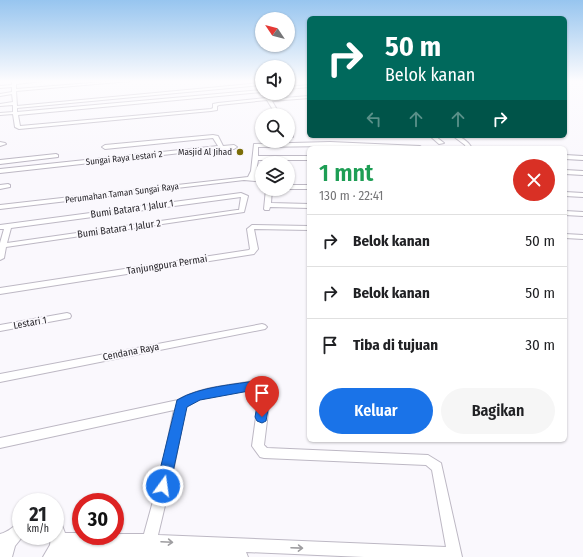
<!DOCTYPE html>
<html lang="id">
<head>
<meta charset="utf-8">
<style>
	body { margin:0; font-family:"Fira Sans Condensed",sans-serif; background:#f6f6f6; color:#202124; height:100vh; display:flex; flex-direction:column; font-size:15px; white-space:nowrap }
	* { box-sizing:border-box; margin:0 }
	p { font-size:13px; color:#757577 }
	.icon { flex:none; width:22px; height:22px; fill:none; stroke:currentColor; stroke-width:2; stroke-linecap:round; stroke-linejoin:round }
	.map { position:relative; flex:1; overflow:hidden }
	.drawer { position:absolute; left:307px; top:146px; width:260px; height:296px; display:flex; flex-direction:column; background:#fff; border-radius:6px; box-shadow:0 1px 3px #0004 }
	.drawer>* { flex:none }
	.banner { position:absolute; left:307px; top:16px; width:260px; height:122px; border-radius:6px; box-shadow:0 1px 3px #0004; background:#00695c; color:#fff; overflow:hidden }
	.needle { width:26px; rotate:305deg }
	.controls { position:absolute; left:255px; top:12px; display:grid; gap:8px }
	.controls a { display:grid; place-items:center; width:40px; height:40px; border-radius:50%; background:#fff; box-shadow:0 1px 3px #0004; font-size:20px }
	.speed { position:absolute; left:12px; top:493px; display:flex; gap:8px; font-size:20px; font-weight:700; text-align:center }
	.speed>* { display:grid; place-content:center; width:52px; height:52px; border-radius:50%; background:#fff; box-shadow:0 1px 3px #0004; line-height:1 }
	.speed small { font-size:10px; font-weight:400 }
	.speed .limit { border:6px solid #d22; background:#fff; color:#111 }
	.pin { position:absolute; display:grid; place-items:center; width:34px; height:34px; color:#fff; margin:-41px -17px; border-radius:50% 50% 50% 0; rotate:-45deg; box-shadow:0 0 4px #0007 }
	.pin .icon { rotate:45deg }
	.me { position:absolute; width:44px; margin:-22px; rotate:14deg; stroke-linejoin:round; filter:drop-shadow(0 0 3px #0008) }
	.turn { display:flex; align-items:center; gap:14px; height:84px; padding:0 12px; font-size:18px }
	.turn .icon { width:52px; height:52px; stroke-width:2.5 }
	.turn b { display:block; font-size:28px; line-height:34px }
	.lanes { display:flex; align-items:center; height:38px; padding:0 12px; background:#0003; justify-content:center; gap:20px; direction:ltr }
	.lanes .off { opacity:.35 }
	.round { display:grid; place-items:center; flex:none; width:42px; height:42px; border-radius:21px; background:#f6f6f6 }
	.overview { display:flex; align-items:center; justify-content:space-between; height:68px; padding:0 12px }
	h1 { font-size:24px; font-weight:600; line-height:30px; color:#1e9e55 }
	.cta { display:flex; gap:8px; margin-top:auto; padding:8px 12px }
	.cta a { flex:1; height:46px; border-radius:24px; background:#1a73e8; color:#fff; font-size:16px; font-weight:600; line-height:46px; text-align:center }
	.cta a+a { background:#f6f6f6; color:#202124 }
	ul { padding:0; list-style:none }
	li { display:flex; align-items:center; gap:12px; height:52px; padding:0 12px; border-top:1px solid #e0e0e0 }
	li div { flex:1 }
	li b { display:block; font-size:15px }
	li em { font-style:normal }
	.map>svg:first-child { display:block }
</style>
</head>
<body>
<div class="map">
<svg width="583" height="557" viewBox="0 0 583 557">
	<rect width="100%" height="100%" fill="#faf8fd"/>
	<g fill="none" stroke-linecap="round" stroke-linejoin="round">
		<g stroke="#bdb8c4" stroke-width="2">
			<path id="minor" d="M 12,81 L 42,81 L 16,84 L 16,89 L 116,81 L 130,81 L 16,91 L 17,106 L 262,83 L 262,85 L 17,108 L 17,112 L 262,90 L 262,92 L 18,115 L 20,126 L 211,109 L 213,108 L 213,104 L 218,103 L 266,98 L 265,97 L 267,96 L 271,99 L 309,96 L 309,98 L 272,101 L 280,115 L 276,115 L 267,100 L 219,105 L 217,106 L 217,110 L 211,111 L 19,129 L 15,127 L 13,114 L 0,115 L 0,113 L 13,112 L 13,105 L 0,106 L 0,104 L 13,102 L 12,94 L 0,96 L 0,94 L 12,92 L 12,87 L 0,88 L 0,86 L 12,85 Z
				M 309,85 L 309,87 L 288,89 L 288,87 Z
				M 288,131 L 293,135 L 293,137 L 289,137 Z
				M 213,135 L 218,136 L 223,146 L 234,145 L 237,147 L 234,149 L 217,149 L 0,173 L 0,169 L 218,146 L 213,138 L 105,149 L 102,147 L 105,145 Z
				M 430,136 L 435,136 L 444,143 L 439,144 Z
				M 453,136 C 461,136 468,141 472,148 L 466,148 L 465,145 Z
				M 0,142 L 5,143 L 6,144 L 0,146 Z
				M 330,142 L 420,146 L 423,148 L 330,146 L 258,147 L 258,156 L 309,156 L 309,160 L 258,160 L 256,172 L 262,174 L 262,180 L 255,181 L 244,180 L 0,209 L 0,205 L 248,177 L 251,171 L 254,144 Z
				M 56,154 L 58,155 L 58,157 L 0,164 L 0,160 Z
				M 565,155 L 583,156 L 583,160 L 565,159 Z
				M 565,170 L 583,171 L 583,175 L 565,174 Z
				M 8,184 L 10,185 L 10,187 L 0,189 L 0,185 Z
				M 288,185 L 309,185 L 309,189 L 288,189 Z
				M 266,189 L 272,189 L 271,203 L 309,204 L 309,208 L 270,207 L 269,210 L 265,210 L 264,209 Z
				M 565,192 L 583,193 L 583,197 L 565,196 Z
				M 241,193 L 248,196 L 244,212 L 6,247 L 4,258 L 0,260 L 0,243 L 4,229 L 0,229 L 0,225 ZM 241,197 L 239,210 L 237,210 L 7,243 L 11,228 Z
				M 565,211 L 583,212 L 583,216 L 565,215 Z
				M 252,225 L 309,226 L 309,230 L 254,229 L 258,249 L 254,254 L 0,294 L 0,288 L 249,250 L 250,249 L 247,229 Z
				M 565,234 L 583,235 L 583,239 L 565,238 Z
				M 67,313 L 70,314 L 71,316 L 70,318 L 0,331 L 0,325 Z
				M 262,324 L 265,325 L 267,327 L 265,329 L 0,382 L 0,374 Z
				M 261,380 L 269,383 L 271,388 L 264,445 L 267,448 L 428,455 L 441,463 L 462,557 L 364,557 L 246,552 L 248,557 L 43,557 L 50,545 L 51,536 L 55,536 L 55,518 L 60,520 L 65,533 L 81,533 L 81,536 L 115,536 L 115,534 L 144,534 L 161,472 L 174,410 L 0,448 L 0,438 L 178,400 C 202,386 234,385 261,380 ZM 260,388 L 252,446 L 260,457 L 264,458 L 426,465 L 432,470 L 446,547 L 158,535 L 173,472 L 186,406 L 200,399 Z
				M 21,522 L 21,536 L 23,536 L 15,546 L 12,557 L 0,557 L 0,534 C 9,532 13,526 21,522 Z"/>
		</g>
		<use href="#minor" fill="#fff" fill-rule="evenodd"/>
	</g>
	<defs><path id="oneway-shaft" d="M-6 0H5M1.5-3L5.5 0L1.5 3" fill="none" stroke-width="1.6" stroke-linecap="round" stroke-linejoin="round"/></defs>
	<g stroke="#9e9da0">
		<use href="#oneway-shaft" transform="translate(167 542) rotate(3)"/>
		<use href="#oneway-shaft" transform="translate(297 548) rotate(2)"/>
	</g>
	<linearGradient id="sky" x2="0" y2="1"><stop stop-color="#97c5ef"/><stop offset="0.51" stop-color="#fdfcfe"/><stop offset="1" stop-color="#fdfcfe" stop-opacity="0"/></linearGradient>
	<rect width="583" height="159" fill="url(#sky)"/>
	<path fill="#1a73e8" stroke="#114b97" d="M 261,380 L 270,383 L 272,388 L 266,421 L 262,423 L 257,421 L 255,417 L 260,389 L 200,400 L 187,407 L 170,486 L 168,491 L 163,493 L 158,491 L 156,486 L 177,400 C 201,386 233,385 261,380 Z"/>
	<circle fill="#7b6d08" stroke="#faf8fd" stroke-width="1.5" cx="240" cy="152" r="4"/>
	<g text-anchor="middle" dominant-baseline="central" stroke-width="3.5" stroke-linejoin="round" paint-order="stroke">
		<g font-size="9" fill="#28262b" stroke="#faf8fd" text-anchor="end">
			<text x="232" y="152">Masjid Al Jihad</text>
		</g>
		<g font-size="9" fill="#28262b" stroke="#faf8fd">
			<text transform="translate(124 158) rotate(-6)">Sungai Raya Lestari 2</text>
			<text transform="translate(122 193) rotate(-7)">Perumahan Taman Sungai Raya</text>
		</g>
		<g font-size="10" fill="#28262b" stroke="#faf8fd">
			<text transform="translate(132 209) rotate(-8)">Bumi Batara 1 Jalur 1</text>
			<text transform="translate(119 229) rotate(-8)">Bumi Batara 1 Jalur 2</text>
			<text transform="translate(167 265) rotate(-9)">Tanjungpura Permai</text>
			<text transform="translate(30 323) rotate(-10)">Lestari 1</text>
			<text transform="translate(131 352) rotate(-11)">Cendana Raya</text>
		</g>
	</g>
</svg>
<div class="controls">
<a><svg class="needle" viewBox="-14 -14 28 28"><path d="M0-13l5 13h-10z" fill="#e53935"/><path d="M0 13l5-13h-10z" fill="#757577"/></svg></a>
<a><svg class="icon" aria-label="sound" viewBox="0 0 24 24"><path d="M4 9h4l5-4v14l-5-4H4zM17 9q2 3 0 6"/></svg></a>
<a><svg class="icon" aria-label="search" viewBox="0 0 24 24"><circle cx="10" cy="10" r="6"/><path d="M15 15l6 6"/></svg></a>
<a><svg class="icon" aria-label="layers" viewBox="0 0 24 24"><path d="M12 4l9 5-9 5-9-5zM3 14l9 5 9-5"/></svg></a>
</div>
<div class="speed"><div>21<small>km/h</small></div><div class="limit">30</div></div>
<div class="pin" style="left:262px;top:417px;background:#d93025"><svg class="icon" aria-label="arrive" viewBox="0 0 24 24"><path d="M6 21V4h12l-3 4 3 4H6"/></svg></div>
<svg class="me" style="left:163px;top:486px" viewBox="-20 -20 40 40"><circle r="17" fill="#1a73e8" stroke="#fff" stroke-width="3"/><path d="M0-11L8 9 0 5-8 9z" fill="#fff"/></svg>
<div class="banner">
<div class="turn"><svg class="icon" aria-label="right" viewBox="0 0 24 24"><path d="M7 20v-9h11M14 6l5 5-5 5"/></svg><div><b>50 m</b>Belok kanan</div></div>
<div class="lanes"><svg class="icon off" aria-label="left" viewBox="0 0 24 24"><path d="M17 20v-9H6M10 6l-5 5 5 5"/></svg><svg class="icon off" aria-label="ahead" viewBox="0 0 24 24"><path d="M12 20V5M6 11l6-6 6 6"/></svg><svg class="icon off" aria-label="ahead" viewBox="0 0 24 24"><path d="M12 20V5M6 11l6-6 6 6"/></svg><svg class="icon" aria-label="right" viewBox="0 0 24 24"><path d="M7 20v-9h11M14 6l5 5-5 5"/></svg></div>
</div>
<section class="drawer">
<div class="overview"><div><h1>1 mnt</h1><p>130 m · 22:41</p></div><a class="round" style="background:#d93025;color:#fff"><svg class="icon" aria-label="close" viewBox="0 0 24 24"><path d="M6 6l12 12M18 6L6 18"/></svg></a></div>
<ul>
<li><svg class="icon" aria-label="right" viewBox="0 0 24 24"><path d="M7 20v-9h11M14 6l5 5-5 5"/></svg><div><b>Belok kanan</b></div><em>50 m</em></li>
<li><svg class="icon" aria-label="right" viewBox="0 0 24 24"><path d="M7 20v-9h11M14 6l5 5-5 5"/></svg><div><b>Belok kanan</b></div><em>50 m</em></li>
<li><svg class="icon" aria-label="arrive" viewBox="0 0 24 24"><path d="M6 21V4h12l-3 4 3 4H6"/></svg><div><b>Tiba di tujuan</b></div><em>30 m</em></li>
</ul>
<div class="cta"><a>Keluar</a><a>Bagikan</a></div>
</section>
</div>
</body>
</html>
